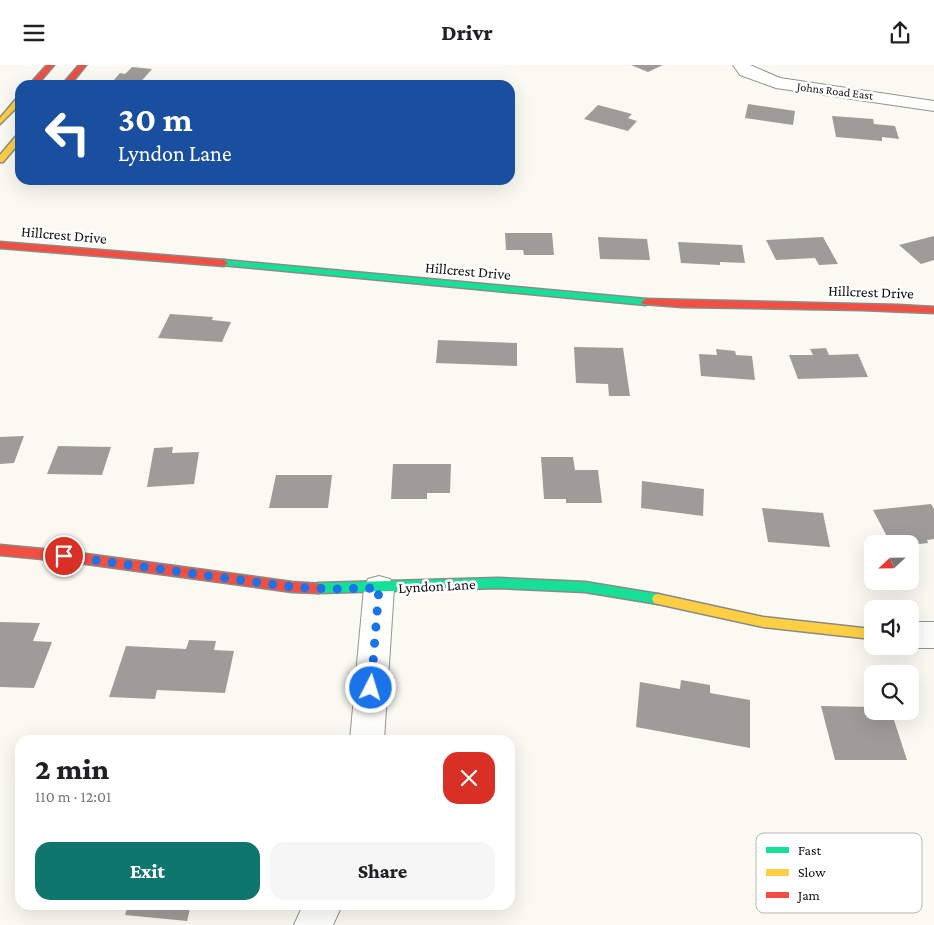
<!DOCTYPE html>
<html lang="en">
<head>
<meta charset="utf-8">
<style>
	body { margin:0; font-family:"Crimson Pro",serif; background:#f6f6f6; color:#202124; height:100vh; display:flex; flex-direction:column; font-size:19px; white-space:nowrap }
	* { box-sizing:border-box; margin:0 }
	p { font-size:16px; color:#757577 }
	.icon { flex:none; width:28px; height:28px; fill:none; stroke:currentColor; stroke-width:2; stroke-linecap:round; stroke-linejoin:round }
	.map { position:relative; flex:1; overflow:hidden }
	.details { position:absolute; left:15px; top:670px; width:500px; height:175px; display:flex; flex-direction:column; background:#fff; border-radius:15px; box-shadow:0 5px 20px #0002 }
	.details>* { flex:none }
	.banner { position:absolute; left:15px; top:15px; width:500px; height:105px; border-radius:15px; box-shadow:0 5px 20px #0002; background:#1a4fa0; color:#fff; overflow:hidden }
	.needle { width:32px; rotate:248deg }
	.controls { position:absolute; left:864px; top:470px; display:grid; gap:10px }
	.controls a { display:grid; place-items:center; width:55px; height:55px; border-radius:10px; background:#fff; box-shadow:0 5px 20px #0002; font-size:25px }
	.pin { position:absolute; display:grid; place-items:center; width:42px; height:42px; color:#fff; margin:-21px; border:2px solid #fff; border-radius:50%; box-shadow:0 1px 5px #0007 }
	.me { position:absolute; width:55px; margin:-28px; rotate:5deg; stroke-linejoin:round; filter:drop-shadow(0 0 4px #0008) }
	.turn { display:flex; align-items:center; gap:18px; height:105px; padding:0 20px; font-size:22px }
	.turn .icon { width:65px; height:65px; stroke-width:2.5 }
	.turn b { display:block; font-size:35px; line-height:42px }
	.round { display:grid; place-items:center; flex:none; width:52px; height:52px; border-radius:15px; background:#f6f6f6 }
	.headline { display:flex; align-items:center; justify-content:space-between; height:85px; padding:0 20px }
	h1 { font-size:30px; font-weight:800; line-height:38px }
	.primary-button { display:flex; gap:10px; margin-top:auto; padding:10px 20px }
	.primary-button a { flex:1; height:58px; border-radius:15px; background:#0f766e; color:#fff; font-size:20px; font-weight:800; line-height:58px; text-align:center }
	.primary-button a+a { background:#f6f6f6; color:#202124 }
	header { display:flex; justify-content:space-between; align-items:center; height:65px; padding:0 20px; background:#fff; font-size:22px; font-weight:800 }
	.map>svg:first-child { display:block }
</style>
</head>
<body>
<header><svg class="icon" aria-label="menu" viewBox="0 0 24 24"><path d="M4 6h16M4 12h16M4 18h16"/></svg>Drivr<svg class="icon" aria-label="share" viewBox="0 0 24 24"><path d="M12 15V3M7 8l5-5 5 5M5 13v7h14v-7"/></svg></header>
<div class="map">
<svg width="934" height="860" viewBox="0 0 934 860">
	<rect width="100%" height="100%" fill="#faf9f2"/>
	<path fill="#9e9c98" d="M 631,0 L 663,0 L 648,7 Z
		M 132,2 L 152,4 L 138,20 L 113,20 L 118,16 L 114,15 L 120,8 L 125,9 Z
		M 748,39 L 795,46 L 793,60 L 745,53 Z
		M 598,40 L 632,49 L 628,53 L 637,56 L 628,66 L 584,54 Z
		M 832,51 L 873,54 L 874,59 L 895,61 L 899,74 L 882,72 L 882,76 L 836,72 Z
		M 505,168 L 552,168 L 554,190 L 524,190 L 523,185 L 506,185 Z
		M 934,171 L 934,195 L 921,199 L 899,180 Z
		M 598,172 L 647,174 L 650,195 L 600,194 Z
		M 823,172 L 838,199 L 819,200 L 815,193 L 776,195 L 766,175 Z
		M 678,177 L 742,180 L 745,198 L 720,197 L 720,200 L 681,198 Z
		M 170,249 L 213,252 L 212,255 L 231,257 L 222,277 L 158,273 Z
		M 438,275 L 517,278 L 517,301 L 436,298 Z
		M 574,282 L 623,283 L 630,331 L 609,331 L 608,319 L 576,318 Z
		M 826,283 L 829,290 L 858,289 L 868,312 L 798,314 L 789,290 L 813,290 L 810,284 Z
		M 716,284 L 735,286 L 736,290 L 752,291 L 755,315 L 701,311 L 699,289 L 717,290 Z
		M 24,371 L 14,398 L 0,399 L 0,372 Z
		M 58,381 L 111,382 L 102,410 L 47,409 Z
		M 173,382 L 172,388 L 199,387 L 194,419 L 147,422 L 154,383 Z
		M 541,392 L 573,392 L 575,405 L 598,405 L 602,438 L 566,438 L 566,434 L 544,434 Z
		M 393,399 L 451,399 L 450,428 L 427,428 L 427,434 L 391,434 Z
		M 276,410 L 332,410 L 328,443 L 269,443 Z
		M 642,416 L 704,424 L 703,451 L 641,443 Z
		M 931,439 L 934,444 L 934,474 L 927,475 L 928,478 L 910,480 L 891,479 L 873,445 Z
		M 762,443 L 823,448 L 830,482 L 768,477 Z
		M 0,557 L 40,558 L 33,576 L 52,577 L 34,623 L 0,622 Z
		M 189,575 L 216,576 L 214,585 L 234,586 L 225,628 L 157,625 L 155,634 L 109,632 L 126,581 L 186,584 Z
		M 681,615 L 710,620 L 710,628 L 750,635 L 750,683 L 636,662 L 640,617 L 680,624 Z
		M 821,641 L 872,642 L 872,646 L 891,646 L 907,695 L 835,695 Z
		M 128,840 L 191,840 L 187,856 L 125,850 Z"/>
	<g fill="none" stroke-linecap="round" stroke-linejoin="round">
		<g stroke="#949491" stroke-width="2">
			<path id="street" d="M 733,0 L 750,0 L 780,13 L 934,36 L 934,46 L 776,23 L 740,10 Z
				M 379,511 L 390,514 L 394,523 L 384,675 L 350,675 L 364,523 L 368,514 Z
				M 910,557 L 934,557 L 934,583 L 910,583 L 904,581 L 910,581 Z
				M 303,840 L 342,840 L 333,860 L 294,860 Z"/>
		</g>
		<g stroke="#8b8a87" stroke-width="3">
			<path id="fast" d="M 224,195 L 646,234 L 651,237 L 646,240 L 221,200 L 221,196 Z
				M 498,513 L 585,517 L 658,529 L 662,530 L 664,534 L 662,538 L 658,539 L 585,527 L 498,523 L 318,528 L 314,527 L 312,523 L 314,519 L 318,518 Z"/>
		</g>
		<g stroke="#8b8a87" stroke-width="3">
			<path id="slow" d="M 17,33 L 20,33 L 20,39 L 0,59 L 0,53 Z
				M 17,70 L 20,70 L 20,77 L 3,97 L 0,97 L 0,90 Z
				M 658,529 L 763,552 L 872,564 L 872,574 L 763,562 L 658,539 L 654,538 L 652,534 L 654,530 Z"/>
		</g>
		<g stroke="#8b8a87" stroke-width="3">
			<path id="jam" d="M 47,0 L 54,0 L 37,20 L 29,20 Z
				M 79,0 L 86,0 L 70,20 L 62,20 Z
				M 0,177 L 224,195 L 228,198 L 224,201 L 0,183 Z
				M 646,234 L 898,240 L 934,242 L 934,248 L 862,245 L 682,242 L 643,239 L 641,237 Z
				M 0,480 L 64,486 L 292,517 L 322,519 L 324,523 L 322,527 L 318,528 L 292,527 L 64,496 L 0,490 Z"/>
		</g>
		<use href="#street" fill="#fefefd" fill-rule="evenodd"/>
		<use href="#fast" fill="#16e098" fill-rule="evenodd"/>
		<use href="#slow" fill="#ffcf43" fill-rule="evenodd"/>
		<use href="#jam" fill="#f24e42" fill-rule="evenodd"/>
	</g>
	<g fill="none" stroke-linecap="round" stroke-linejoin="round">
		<path stroke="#1a73e8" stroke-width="9" stroke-dasharray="0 16.2" d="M 64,491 L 292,522 L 332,524 L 379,523 L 371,623"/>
	</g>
	<g text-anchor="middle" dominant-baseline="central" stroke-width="5" stroke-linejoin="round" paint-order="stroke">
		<g font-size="12" fill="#0e0e0e" stroke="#fff">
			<text transform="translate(835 26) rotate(7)">Johns Road East</text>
		</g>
		<g font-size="15" fill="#0e0e0e" stroke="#fff">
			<text transform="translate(64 170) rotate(5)">Hillcrest Drive</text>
			<text transform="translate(468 206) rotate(5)">Hillcrest Drive</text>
			<text transform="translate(871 227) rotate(2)">Hillcrest Drive</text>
			<text transform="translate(437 521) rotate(-3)">Lyndon Lane</text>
		</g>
	</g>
	<rect x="756" y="768" width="166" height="80" rx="8" fill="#fff" stroke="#b7b7b7" stroke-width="1"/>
	<rect x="766" y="782" width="23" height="6" fill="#16e098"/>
	<rect x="766" y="804" width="23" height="7" fill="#ffcf43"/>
	<rect x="766" y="827" width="23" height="6" fill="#f24e42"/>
	<g font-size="14" fill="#0e0e0e">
		<text x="798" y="790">Fast</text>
		<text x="798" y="812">Slow</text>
		<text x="798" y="835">Jam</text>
	</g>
</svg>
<div class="controls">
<a><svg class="needle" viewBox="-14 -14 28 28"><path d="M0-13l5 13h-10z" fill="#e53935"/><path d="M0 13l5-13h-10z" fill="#757577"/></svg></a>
<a><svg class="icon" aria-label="sound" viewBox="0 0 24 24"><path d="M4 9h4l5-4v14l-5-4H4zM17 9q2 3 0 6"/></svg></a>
<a><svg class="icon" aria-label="search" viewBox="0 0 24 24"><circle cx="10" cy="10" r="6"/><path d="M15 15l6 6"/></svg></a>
</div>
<div class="pin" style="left:64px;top:491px;background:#d93025"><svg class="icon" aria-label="arrive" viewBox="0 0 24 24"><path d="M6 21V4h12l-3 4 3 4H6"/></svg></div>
<svg class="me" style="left:371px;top:623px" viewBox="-20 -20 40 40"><circle r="17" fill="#1a73e8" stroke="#fff" stroke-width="3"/><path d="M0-11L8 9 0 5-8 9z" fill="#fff"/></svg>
<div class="banner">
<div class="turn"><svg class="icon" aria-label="left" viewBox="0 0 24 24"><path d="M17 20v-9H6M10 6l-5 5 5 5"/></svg><div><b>30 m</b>Lyndon Lane</div></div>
</div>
<section class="details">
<div class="headline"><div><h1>2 min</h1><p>110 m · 12:01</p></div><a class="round" style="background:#d93025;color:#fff"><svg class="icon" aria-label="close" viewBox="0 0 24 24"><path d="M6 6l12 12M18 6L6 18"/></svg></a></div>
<div class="primary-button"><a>Exit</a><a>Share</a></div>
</section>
</div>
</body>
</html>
